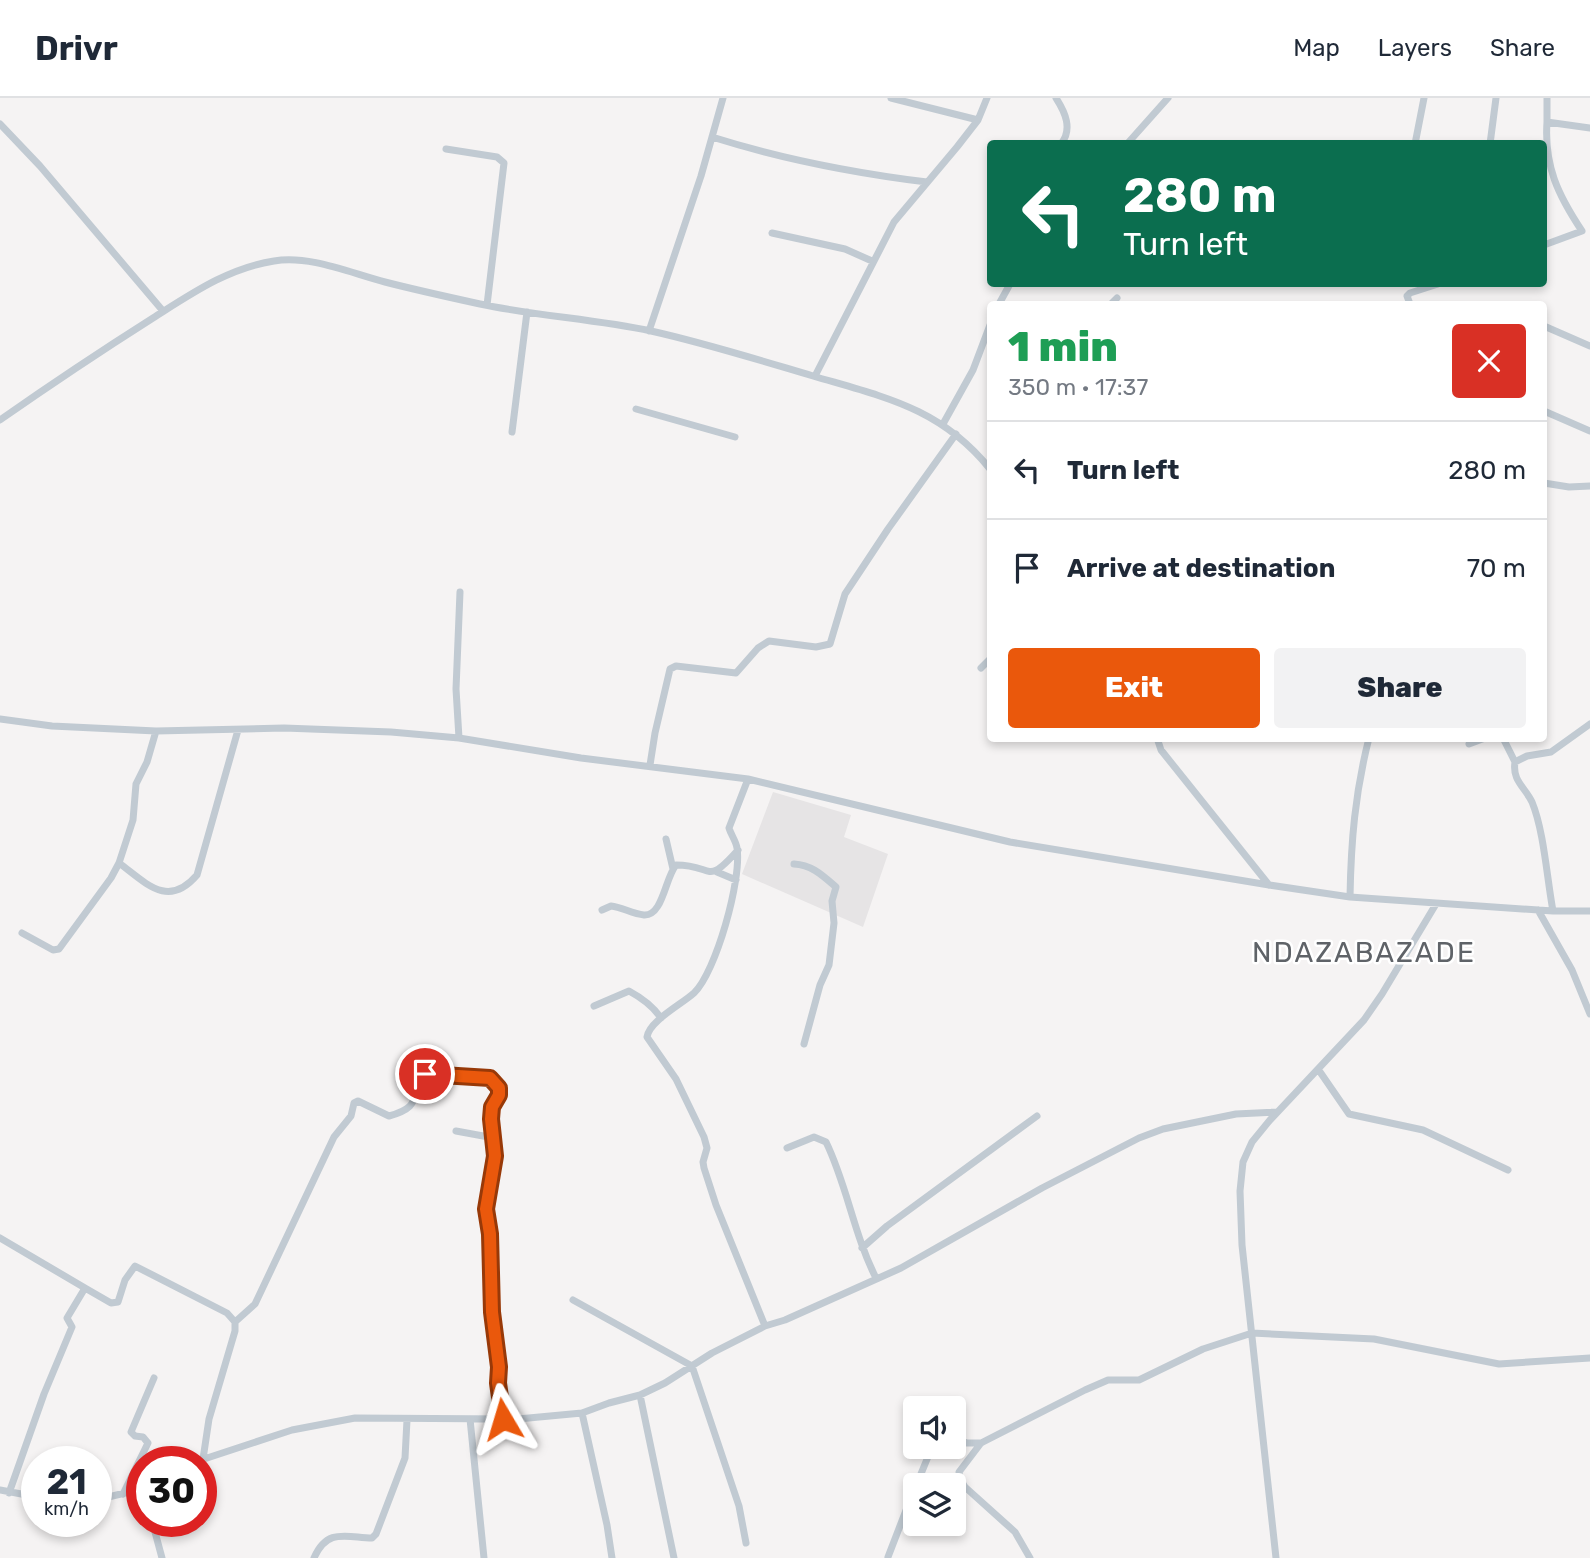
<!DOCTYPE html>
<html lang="en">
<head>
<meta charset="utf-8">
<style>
	body { margin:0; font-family:Rubik,sans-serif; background:#f2f2f3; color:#1f2937; height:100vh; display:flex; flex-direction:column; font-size:26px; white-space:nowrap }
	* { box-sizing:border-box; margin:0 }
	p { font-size:23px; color:#747a83 }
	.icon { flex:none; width:38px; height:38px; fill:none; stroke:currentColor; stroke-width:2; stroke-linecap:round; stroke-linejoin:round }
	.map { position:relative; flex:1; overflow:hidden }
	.details { position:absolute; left:987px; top:203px; width:560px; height:441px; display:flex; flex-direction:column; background:#fff; border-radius:7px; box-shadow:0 4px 10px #0003 }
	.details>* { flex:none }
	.top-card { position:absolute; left:987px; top:42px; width:560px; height:147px; border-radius:7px; box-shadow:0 4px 10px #0003; background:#0b6e4f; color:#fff; overflow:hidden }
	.buttons { position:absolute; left:903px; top:1298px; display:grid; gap:14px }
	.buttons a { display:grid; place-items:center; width:63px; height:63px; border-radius:7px; background:#fff; box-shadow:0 4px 10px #0003; font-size:35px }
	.speed { position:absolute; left:21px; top:1348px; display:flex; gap:14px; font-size:35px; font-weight:700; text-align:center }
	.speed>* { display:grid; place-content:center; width:91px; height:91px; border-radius:50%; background:#fff; box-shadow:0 4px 10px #0003; line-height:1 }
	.speed small { font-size:18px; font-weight:400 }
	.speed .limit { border:10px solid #d22; background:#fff; color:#111 }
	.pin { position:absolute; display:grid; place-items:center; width:60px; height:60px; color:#fff; margin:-30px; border:4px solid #fff; border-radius:50%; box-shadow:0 2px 7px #0007 }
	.me { position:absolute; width:77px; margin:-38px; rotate:353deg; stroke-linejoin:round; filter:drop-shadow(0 0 5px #0008) }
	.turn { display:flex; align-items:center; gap:24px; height:147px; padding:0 21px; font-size:32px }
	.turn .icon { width:91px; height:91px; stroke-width:2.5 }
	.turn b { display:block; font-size:49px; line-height:60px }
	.round { display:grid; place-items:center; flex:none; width:74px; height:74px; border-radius:7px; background:#f2f2f3 }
	.summary { display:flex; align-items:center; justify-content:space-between; height:119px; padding:0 21px }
	h1 { font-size:42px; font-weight:800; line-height:52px; color:#1e9e55 }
	.primary-button { display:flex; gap:14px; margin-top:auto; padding:14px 21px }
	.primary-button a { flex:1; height:80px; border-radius:7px; background:#ea580c; color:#fff; font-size:28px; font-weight:800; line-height:80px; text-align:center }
	.primary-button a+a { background:#f2f2f3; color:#1f2937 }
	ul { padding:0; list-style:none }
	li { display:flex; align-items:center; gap:21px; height:98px; padding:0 21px; border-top:2px solid #e0e1e3 }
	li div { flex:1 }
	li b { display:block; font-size:26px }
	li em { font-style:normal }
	header { display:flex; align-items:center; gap:42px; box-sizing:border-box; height:98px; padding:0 35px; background:#fff; border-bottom:2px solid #e0e1e3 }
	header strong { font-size:33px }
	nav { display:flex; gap:38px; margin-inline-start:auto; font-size:24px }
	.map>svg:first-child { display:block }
</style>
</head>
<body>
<header>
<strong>Drivr</strong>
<nav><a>Map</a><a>Layers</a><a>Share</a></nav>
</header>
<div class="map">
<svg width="1590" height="1460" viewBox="0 0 1590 1460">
	<rect width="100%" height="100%" fill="#f5f3f3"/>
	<path fill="#e6e4e5" d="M 773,694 L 851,717 L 844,739 L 888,756 L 863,829 L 742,776 Z"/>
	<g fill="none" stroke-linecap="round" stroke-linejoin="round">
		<path stroke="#c1cad2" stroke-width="7" d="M 891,0 L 978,22
			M 1056,0 C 1065,14 1073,31 1061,46
			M 1547,0 L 1547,24 L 1590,30
			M 0,26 L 40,68 L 163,213
			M 712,39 C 782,61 854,75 927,84
			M 1127,46 L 1168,0
			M 1415,46 L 1424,0
			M 1490,46 L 1496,0
			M 446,51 L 497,59 L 504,65 L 487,207
			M 772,135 L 845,151 L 872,163
			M 1544,147 L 1582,133 C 1558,97 1544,68 1547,24
			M 999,206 L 1010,186
			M 1111,206 L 1117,200
			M 1410,206 L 1407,198 L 1410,195 L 1438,186
			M 1544,228 L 1590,248
			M 649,233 L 701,78 L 723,0
			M 815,278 L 894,124 L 957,49 L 978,22 L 987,0
			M 636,311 L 735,339
			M 1544,313 L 1590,333
			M 0,322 C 50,287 101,253 153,220 C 191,196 228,170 274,163 C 310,157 350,175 385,184 C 416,192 448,199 480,206 C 536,218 594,221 651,233 C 705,245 759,262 813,278 C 884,299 941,310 990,371
			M 943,326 L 973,272 L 990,227
			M 512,334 L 527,214
			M 1544,385 L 1569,389 L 1590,388
			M 981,570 L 990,561
			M 0,621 L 52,628 L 156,633 L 284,630 L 391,634 L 459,640 L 581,660 L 748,681 L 1010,744 L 1269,787 L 1350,799 L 1553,813 L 1590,813
			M 156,633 L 147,664 L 136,686 L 133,722 L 119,765 C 146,785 168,811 197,777 L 238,632
			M 459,640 L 456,591 L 460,494
			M 1157,640 L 1161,652 L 1269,787
			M 1503,640 L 1515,664
			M 1469,646 L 1485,640
			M 650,667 L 655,635 L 670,571 L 676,568 L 736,575 L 758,550 L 769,543 L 816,549 L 830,546 L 845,496 L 888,431 L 956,336
			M 748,681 L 729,730 C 731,737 736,743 737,750 C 742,781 716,874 694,895 C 682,906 649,923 647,939 L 676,981 L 704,1039 L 707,1050 L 703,1064 L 704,1070 L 716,1107 L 765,1228
			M 666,741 L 673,771
			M 794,766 C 812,767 822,777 836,789 L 832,803 L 834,825 L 829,867 L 820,887 L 804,946
			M 717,774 L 736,782
			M 1350,799 C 1351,743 1355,695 1369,640
			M 602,812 L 611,808 C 622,809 632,816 644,817 C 663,818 665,780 676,767 C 715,767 705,789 738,752
			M 1538,812 L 1572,872 L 1590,916
			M 1553,813 C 1547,781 1544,733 1532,704 C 1525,689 1512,683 1515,664 L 1527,658 L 1551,654 L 1590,626
			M 22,835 L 53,852 L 59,851 L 111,780 L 119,765
			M 594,908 L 629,893 C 642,900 653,908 661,920
			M 1318,971 L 1349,1016 L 1423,1032 L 1508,1072
			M 456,1033 L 494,1040 L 495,1058 L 486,1111 L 490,1136 L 492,1214 L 499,1269 L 498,1285 L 503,1321
			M 787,1050 L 814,1039 L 826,1044 C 847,1087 854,1137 876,1180
			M 0,1140 L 85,1190
			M 862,1150 L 887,1128 L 1037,1018
			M 573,1202 L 692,1268 L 739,1408 L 746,1445
			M 640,1297 L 674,1460
			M 582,1315 L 607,1427 L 612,1460
			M 470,1321 L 484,1460
			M 954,1340 L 967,1345 L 981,1345
			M 203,1361 L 209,1321 L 235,1233 L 235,1224 L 255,1206 L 334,1039 L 351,1018 L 354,1005 L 358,1003 L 389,1018 C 422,1009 410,999 425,976 L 490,980 L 499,990 C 499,999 494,1003 492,1011 C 490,1021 492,1031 494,1040
			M 198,1363 L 292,1332 L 355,1320 L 518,1321 L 582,1315 L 609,1305 L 640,1297 L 665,1285 L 712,1255 L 765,1228 L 785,1222 L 901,1170 L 1042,1090 L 1139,1040 L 1163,1031 L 1236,1016 L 1277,1014
			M 916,1388 L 932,1349
			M 0,1392 L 37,1399
			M 9,1395 L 44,1296 L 72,1229 L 67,1220 L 85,1190 L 111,1205 L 118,1204 L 125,1182 L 135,1168 L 227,1215 L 235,1224
			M 123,1396 L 148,1345 L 143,1339 L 135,1338 L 131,1334 L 154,1280
			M 96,1402 L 129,1394 L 142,1388
			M 152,1423 L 162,1460
			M 888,1459 L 915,1389
			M 314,1460 C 327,1430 345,1439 372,1440 L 376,1436 L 405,1360 L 407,1322
			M 1030,1460 L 1015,1434 L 965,1389 L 960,1381 L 959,1374 L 981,1345 L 1085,1292 L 1108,1282 L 1139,1282 L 1203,1251 L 1252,1235 L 1374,1241 L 1499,1266 L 1590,1260
			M 1276,1460 L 1242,1147 L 1240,1093 L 1243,1064 L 1252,1044 L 1270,1022 L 1364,922 L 1382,896 L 1436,806"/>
	</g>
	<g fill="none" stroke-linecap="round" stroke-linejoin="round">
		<g stroke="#983908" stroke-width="18">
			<path id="route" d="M 425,976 L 490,980 L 499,990 L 499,997 L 492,1009 L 491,1021 L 495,1058 L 486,1111 L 490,1136 L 492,1214 L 499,1269 L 498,1285 L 503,1321"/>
		</g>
		<use href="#route" stroke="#ea580c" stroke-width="12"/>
	</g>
	<g text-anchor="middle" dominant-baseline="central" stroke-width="5" stroke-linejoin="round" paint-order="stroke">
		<g font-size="28" letter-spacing="2" fill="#5f6368" stroke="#fff">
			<text x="1364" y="854">NDAZABAZADE</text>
		</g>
	</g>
</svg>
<div class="buttons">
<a><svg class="icon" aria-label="sound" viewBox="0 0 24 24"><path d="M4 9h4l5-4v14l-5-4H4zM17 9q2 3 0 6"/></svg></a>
<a><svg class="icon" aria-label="layers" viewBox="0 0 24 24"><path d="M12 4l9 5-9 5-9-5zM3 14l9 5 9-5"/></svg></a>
</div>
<div class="speed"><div>21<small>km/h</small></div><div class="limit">30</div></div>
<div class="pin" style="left:425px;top:976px;background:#d93025"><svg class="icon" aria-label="arrive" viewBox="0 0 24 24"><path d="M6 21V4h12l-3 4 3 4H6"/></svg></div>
<svg class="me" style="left:503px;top:1321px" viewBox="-20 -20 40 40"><path d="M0-17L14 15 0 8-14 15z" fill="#ea580c" stroke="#fff" stroke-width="4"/></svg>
<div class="top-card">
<div class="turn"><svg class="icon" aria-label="left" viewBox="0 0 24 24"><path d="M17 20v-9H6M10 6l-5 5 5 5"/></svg><div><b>280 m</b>Turn left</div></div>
</div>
<section class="details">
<div class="summary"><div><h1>1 min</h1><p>350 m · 17:37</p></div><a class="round" style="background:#d93025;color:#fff"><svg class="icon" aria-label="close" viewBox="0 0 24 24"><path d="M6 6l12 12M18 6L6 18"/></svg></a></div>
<ul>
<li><svg class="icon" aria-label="left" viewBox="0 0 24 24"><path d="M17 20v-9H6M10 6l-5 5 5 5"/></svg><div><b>Turn left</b></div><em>280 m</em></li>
<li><svg class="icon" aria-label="arrive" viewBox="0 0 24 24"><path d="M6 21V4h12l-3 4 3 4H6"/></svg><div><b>Arrive at destination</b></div><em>70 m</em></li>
</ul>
<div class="primary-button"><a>Exit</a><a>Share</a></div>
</section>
</div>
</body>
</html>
